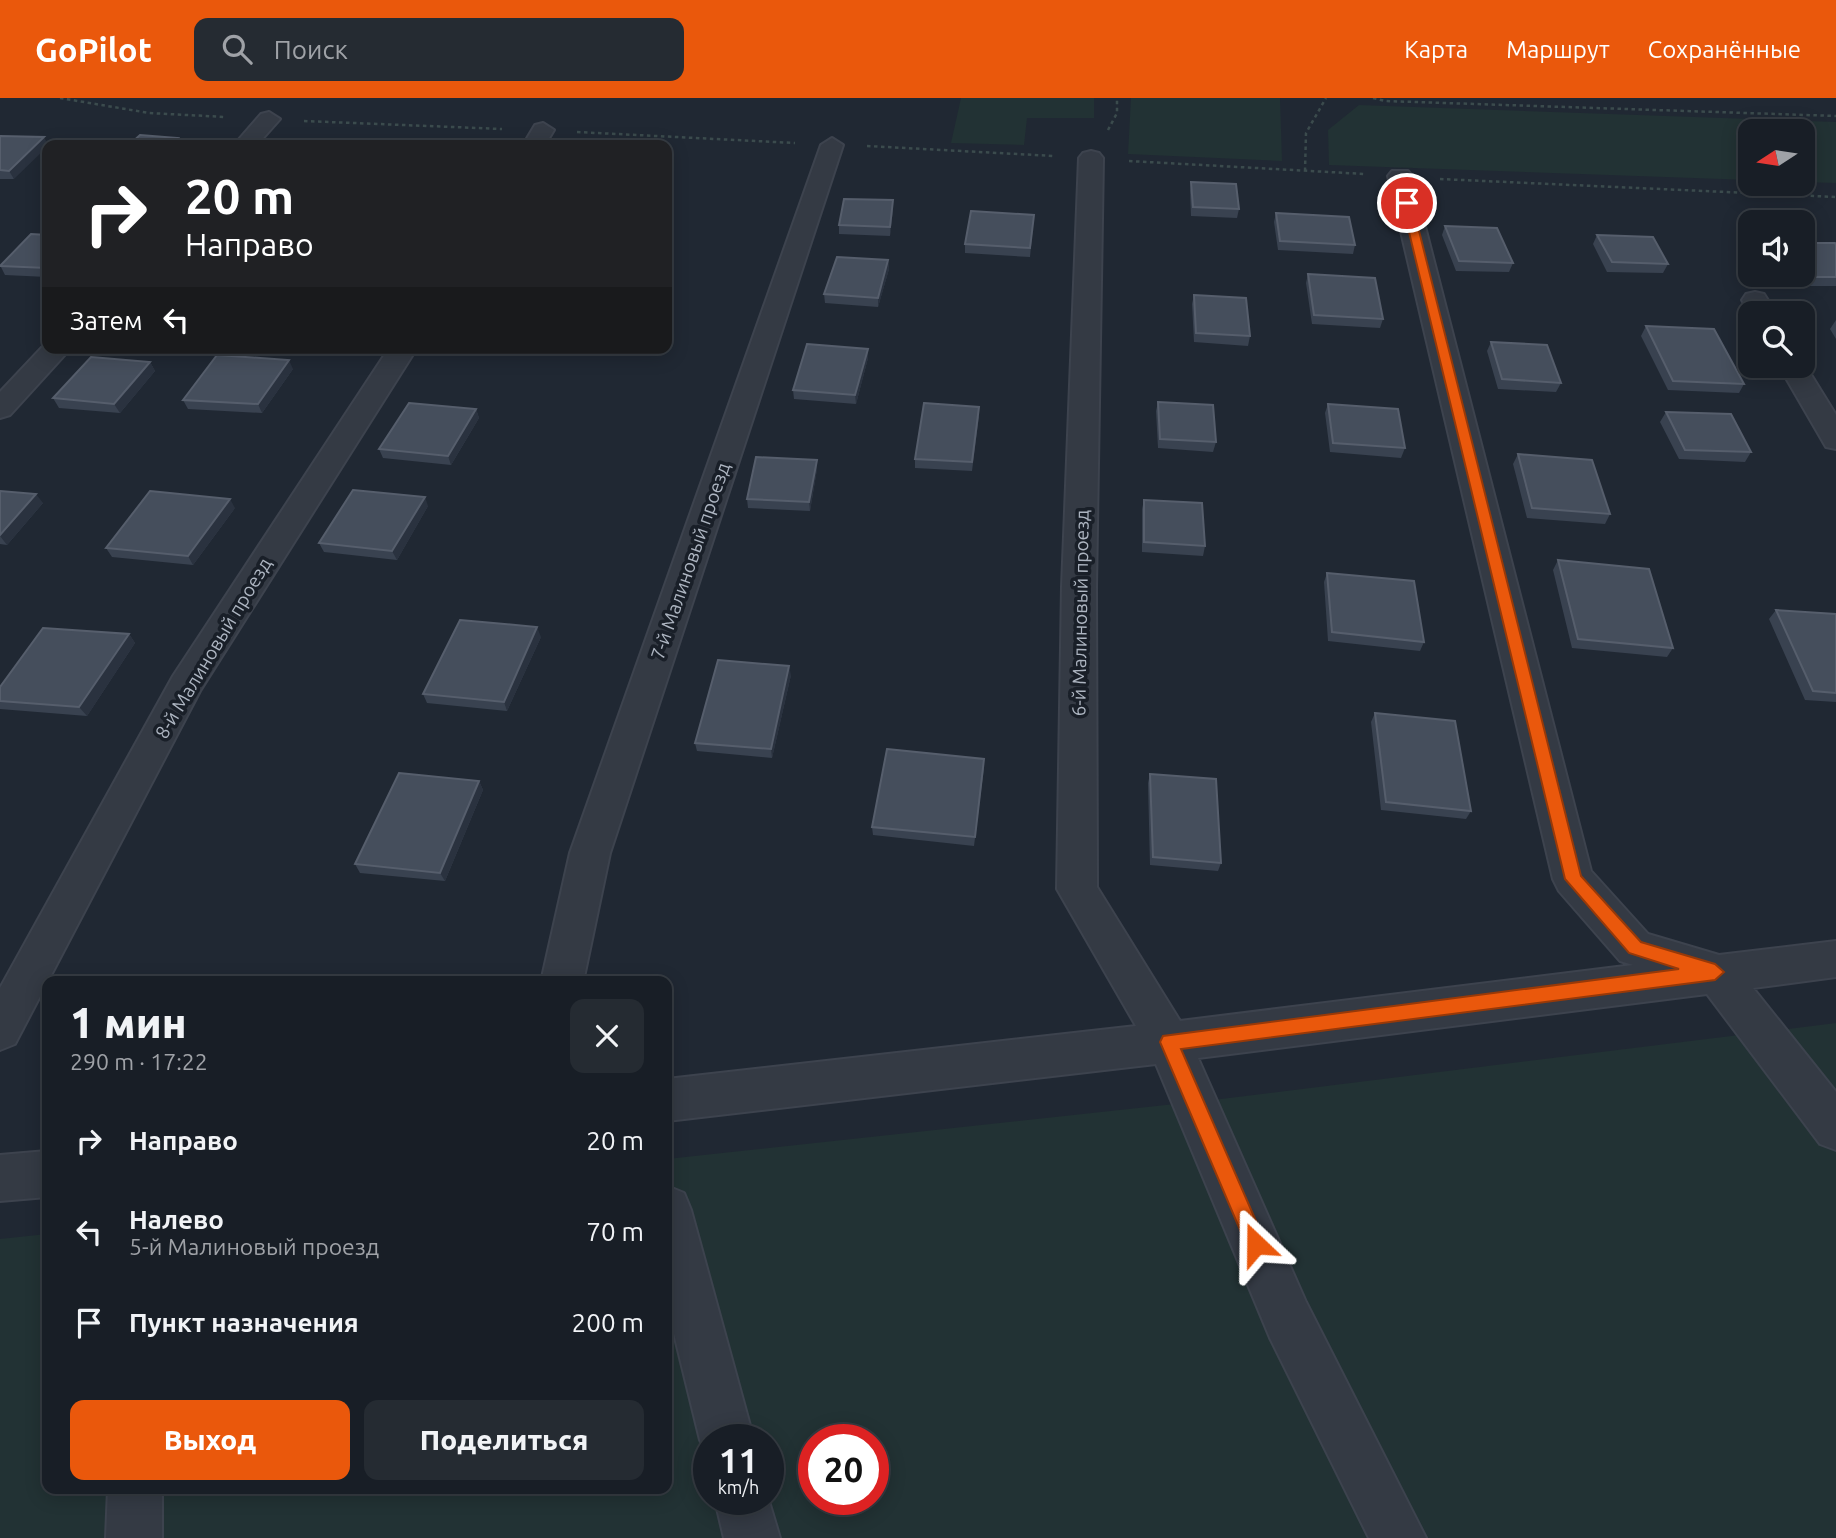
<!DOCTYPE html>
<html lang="ru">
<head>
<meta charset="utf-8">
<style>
	body { margin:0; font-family:Ubuntu,sans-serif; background:#252b32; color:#f1f3f6; height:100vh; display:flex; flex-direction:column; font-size:26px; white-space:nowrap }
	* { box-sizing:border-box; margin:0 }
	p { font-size:23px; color:#9fa2a7 }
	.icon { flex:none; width:38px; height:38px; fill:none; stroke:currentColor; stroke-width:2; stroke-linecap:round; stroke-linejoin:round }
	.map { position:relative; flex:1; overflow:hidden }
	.details { position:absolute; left:42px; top:878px; width:630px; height:518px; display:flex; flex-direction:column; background:#181e26; border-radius:14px; box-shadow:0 4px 18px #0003,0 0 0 2px #363c43 }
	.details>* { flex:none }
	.top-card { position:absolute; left:42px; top:42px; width:630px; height:214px; border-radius:14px; box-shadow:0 4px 18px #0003,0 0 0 2px #363c43; background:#202124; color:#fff; overflow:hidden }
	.needle { width:46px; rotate:258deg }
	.fabs { position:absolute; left:1738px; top:21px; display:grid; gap:14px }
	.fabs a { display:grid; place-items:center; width:77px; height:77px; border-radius:14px; background:#181e26; box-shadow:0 4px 18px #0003,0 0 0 2px #363c43; font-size:35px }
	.speed { position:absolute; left:693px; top:1326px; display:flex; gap:14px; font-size:35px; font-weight:700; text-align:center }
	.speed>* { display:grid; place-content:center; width:91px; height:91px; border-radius:50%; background:#181e26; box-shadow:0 4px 18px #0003,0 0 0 2px #363c43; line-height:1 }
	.speed small { font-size:18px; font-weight:400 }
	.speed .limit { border:10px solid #d22; background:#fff; color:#111 }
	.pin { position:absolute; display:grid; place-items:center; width:60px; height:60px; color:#fff; margin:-30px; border:4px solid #fff; border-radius:50%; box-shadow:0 2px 7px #0007 }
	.me { position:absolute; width:77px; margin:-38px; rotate:337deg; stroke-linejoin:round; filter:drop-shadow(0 0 5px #0008) }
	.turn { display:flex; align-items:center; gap:24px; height:147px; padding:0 28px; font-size:32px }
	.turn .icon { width:91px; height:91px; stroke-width:2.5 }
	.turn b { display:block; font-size:49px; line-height:60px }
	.then { display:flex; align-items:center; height:66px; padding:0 28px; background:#0003; gap:14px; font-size:26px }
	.round { display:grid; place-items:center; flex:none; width:74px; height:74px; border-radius:14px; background:#252b32 }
	.headline { display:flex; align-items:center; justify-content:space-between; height:119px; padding:0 28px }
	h1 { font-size:42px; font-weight:800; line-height:52px }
	.cta { display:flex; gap:14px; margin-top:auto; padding:14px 28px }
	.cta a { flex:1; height:80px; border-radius:14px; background:#ea580c; color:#fff; font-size:28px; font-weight:800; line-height:80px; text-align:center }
	.cta a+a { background:#252b32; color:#f1f3f6 }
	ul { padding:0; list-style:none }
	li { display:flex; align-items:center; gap:21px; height:91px; padding:0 28px }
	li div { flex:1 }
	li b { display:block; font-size:26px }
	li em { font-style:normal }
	header { display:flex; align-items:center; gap:42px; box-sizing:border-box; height:98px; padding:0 35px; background:#ea580c; color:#fff }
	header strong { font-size:33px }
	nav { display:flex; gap:38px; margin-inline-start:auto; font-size:24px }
	.search { width:490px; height:63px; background:#252b32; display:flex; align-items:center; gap:18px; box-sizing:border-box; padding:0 24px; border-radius:14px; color:#9fa2a7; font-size:26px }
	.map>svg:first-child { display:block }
</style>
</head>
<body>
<header>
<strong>GoPilot</strong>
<div class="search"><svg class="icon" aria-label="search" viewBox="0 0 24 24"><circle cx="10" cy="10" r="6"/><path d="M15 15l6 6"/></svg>Поиск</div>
<nav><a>Карта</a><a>Маршрут</a><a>Сохранённые</a></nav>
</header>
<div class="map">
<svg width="1836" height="1440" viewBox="0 0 1836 1440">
	<rect width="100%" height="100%" fill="#202833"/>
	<path fill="#223234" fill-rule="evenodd" d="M 961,0 L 1094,0 L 1094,20 L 1027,20 L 1024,47 L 951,45 Z
		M 1131,0 L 1280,0 L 1282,63 L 1128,56 Z
		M 1359,7 L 1836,24 L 1836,85 L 1803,84 L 1802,33 L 1750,33 L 1750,82 L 1329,67 L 1328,32 Z
		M 1836,925 L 1836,1440 L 0,1440 L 0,1141 L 47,1136 L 47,1391 L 667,1391 L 667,1061 L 1221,1001 ZM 709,1342 L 768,1342 L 768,1402 L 709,1402 ZM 814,1342 L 873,1342 L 873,1402 L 814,1402 Z"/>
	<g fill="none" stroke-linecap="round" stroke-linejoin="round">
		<g stroke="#3d434e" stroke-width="4">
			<path id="minor" d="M 269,14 L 280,21 L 257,47 L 234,47 L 261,16 Z
				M 543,25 L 554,32 L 545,47 L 523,47 L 535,27 Z
				M 832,40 L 843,47 L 610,755 L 583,884 L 541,884 L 570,755 L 821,47 Z
				M 1091,53 L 1099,55 L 1103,60 L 1096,489 L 1097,789 L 1180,923 L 1633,867 L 1620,863 L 1559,793 L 1553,781 L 1388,78 L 1392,73 L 1408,73 L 1412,78 L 1591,773 L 1648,836 L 1719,857 L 1836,843 L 1836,879 L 1753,890 L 1836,994 L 1836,1052 L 1820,1046 L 1707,896 L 1198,960 L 1306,1204 L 1426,1440 L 1369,1440 L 1270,1240 L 1156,966 L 667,1023 L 667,981 L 1136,928 L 1057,791 L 1062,489 L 1079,60 L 1083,55 Z
				M 1755,194 L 1764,196 L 1776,215 L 1750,216 L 1742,202 L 1746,196 Z
				M 47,244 L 47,250 L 71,250 L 10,317 L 0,320 L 0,294 Z
				M 389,250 L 417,250 L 200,593 L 15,946 L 0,952 L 0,890 L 173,578 Z
				M 1802,262 L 1836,317 L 1836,351 L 1826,349 L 1779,268 L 1802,268 Z
				M 47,1053 L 47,1099 L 0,1103 L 0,1057 Z
				M 667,1088 L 684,1095 L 691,1112 L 754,1342 L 709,1342 L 709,1361 L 700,1342 L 667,1207 Z
				M 108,1391 L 162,1391 L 162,1440 L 106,1440 Z
				M 768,1400 L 780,1440 L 724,1440 L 715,1402 Z"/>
		</g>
		<path stroke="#3b4b4d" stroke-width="2.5" stroke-dasharray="3.5 3.5" stroke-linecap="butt" d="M 60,0 L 149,15 L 225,19
			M 1373,0 L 1385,3 L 1836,18
			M 304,23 L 502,31
			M 1108,32 L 1117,15 L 1117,0
			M 577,34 L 795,45
			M 867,48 L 1054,58
			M 1129,63 L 1365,76
			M 1305,73 L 1306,35 L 1326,0
			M 1440,81 L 1836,99"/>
		<use href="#minor" fill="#343a44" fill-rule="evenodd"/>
	</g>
	<path fill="#394250" d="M 0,38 L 14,81 L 0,81 Z
		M 1191,84 L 1239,111 L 1237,120 L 1191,118 L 1190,93 Z
		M 893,111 L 890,138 L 839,136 L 839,127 Z
		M 1276,115 L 1355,147 L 1353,156 L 1278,152 L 1274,124 Z
		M 1034,117 L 1030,159 L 965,155 L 965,146 Z
		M 1445,128 L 1513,165 L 1509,174 L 1456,173 L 1442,137 Z
		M 47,137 L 47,179 L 5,177 L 0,167 Z
		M 1597,137 L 1668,166 L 1663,175 L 1607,174 L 1593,146 Z
		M 1802,145 L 1836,147 L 1836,188 L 1807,188 L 1799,177 L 1802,177 Z
		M 888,162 L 889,171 L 878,209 L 825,205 L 824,196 Z
		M 1308,176 L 1383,221 L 1380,230 L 1312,226 L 1306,185 Z
		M 1194,197 L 1250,238 L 1248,248 L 1194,244 L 1192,206 Z
		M 1836,222 L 1836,241 L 1830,231 Z
		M 1646,228 L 1744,286 L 1739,295 L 1668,292 L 1641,238 Z
		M 1491,244 L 1561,285 L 1556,294 L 1498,291 L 1487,253 Z
		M 868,260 L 856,306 L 794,301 L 793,292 Z
		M 150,264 L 155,273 L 120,315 L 59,310 L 53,300 Z
		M 293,271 L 262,315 L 188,311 L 183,302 Z
		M 1158,304 L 1216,344 L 1213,354 L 1158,350 L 1156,313 Z
		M 1328,306 L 1405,350 L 1401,360 L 1330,354 L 1325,315 Z
		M 476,311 L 479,320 L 451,367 L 383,360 L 379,351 Z
		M 1666,314 L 1751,354 L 1745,364 L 1679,361 L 1660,324 Z
		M 979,318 L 972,373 L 915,370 L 915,361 Z
		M 1518,356 L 1610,416 L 1605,426 L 1527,420 L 1513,366 Z
		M 817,371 L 810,413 L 748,410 L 747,401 Z
		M 0,393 L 43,405 L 7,447 L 0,446 Z
		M 1144,402 L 1205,448 L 1203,458 L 1142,454 L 1142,411 Z
		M 428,408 L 397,462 L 324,454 L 319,445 Z
		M 235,410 L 193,467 L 112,459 L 106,450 Z
		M 1558,462 L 1673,550 L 1667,559 L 1572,550 L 1553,472 Z
		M 1327,475 L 1424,544 L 1420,553 L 1328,543 L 1324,484 Z
		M 1776,512 L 1836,516 L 1836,604 L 1805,602 L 1769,521 Z
		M 129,536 L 135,545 L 87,618 L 0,611 L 0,589 Z
		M 541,539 L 507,613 L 427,605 L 423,596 Z
		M 791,577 L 772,660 L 697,653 L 695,645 Z
		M 1375,615 L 1471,713 L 1466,721 L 1381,712 L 1371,624 Z
		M 984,670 L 974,748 L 873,737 L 872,729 Z
		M 1150,676 L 1221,765 L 1218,773 L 1150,767 L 1148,685 Z
		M 479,683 L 483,692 L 445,783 L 360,775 L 355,766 Z"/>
	<path fill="#2a323f" d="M 44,39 L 48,47 L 47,49 L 14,81 L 9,73 Z
		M 178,40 L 182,47 L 171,47 Z
		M 893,102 L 893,111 L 890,138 L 890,129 Z
		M 888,162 L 889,171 L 878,209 L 878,200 Z
		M 868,251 L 868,260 L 856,306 L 855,297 Z
		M 289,262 L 293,271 L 262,315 L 258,306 Z
		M 150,264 L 155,273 L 120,315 L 114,306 Z
		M 476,311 L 479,320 L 451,367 L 448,358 Z
		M 817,362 L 817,371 L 810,413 L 809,404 Z
		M 36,396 L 43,405 L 7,447 L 0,438 Z
		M 425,399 L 428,408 L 397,462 L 392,453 Z
		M 230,401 L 235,410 L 193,467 L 188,458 Z
		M 537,529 L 541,539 L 507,613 L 504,604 Z
		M 129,536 L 135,545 L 87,618 L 79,609 Z
		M 789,568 L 791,577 L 772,660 L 771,651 Z
		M 479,683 L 483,692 L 445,783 L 440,775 Z"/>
	<path fill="#454e5c" stroke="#565e6c" stroke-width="2" d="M 140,37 L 178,40 L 171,47 L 129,47 Z
		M 0,38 L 44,39 L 9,73 L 0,72 Z
		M 300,41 L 349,45 L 347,47 L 295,47 Z
		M 1191,84 L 1236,86 L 1239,111 L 1193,109 Z
		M 844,101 L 893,102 L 890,129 L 839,127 Z
		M 971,113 L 1034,117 L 1030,150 L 965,146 Z
		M 1276,115 L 1349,119 L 1355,147 L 1280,143 Z
		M 1445,128 L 1497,130 L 1513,165 L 1459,163 Z
		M 31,136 L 47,137 L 47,170 L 0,168 Z
		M 1597,137 L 1653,139 L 1668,166 L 1612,164 Z
		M 1802,145 L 1835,145 L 1836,147 L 1836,179 L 1813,179 L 1802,165 Z
		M 837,159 L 888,162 L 878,200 L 824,196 Z
		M 1308,176 L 1375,180 L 1383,221 L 1314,217 Z
		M 1194,197 L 1246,200 L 1250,238 L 1196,235 Z
		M 1646,228 L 1714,231 L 1744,286 L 1673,283 Z
		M 1491,244 L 1547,247 L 1561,285 L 1502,281 Z
		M 807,246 L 868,251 L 855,297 L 793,292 Z
		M 217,257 L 289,262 L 258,306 L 183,302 Z
		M 91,259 L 150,264 L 114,306 L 53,300 Z
		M 1158,304 L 1213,307 L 1216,344 L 1160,341 Z
		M 409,305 L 476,311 L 448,358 L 379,351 Z
		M 924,305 L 979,309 L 972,364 L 915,361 Z
		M 1328,306 L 1398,311 L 1405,350 L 1333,345 Z
		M 1666,314 L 1731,316 L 1751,354 L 1685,352 Z
		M 1518,356 L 1592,362 L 1610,416 L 1532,410 Z
		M 756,359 L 817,362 L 809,404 L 747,401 Z
		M 353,392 L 425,399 L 392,453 L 319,445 Z
		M 0,393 L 36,396 L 0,437 Z
		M 150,393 L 230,401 L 188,458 L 106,450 Z
		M 1144,402 L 1202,405 L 1205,448 L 1144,444 Z
		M 1558,462 L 1649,471 L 1673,550 L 1578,541 Z
		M 1327,475 L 1414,483 L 1424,544 L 1332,534 Z
		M 1776,512 L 1836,516 L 1836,595 L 1813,593 Z
		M 460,522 L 537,529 L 504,604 L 423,596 Z
		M 43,530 L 129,536 L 79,609 L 0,603 L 0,589 Z
		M 718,562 L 789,568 L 771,651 L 695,645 Z
		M 1375,615 L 1455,623 L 1471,713 L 1386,704 Z
		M 887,651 L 984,661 L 975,739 L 872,729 Z
		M 399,675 L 479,683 L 440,775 L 355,766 Z
		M 1150,676 L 1216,681 L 1221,765 L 1153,759 Z"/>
	<path fill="#ea580c" stroke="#983908" stroke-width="2" d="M 1407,102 L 1412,105 L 1581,778 L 1641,844 L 1715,866 L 1724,874 L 1715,882 L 1181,951 L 1266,1146 L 1263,1153 L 1256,1156 L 1249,1153 L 1160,944 L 1163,938 L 1679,871 L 1629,855 L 1565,781 L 1402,105 Z"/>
	<g text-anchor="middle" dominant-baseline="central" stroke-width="7" stroke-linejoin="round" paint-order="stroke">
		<g font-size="19" fill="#adb5c1" stroke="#191f28">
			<text transform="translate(690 463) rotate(-71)">7-й Малиновый проезд</text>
			<text transform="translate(1080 515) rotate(-89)">6-й Малиновый проезд</text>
			<text transform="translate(213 550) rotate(-59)">8-й Малиновый проезд</text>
		</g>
	</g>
</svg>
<div class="fabs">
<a><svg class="needle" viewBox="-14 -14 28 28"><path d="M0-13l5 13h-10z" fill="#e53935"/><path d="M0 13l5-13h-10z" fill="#9fa2a7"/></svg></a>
<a><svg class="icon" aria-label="sound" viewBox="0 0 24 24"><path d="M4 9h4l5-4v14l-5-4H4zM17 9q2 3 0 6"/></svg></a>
<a><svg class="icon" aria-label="search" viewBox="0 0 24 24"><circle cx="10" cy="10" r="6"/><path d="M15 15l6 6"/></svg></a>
</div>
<div class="speed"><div>11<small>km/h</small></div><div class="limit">20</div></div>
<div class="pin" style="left:1407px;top:105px;background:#d93025"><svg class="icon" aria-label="arrive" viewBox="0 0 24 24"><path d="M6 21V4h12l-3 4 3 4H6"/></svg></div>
<svg class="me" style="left:1256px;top:1146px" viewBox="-20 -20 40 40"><path d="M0-17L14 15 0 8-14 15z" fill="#ea580c" stroke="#fff" stroke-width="4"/></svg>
<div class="top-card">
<div class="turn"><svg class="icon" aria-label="right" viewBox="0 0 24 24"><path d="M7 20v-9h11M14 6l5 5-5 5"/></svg><div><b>20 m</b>Направо</div></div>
<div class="then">Затем<svg class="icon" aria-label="left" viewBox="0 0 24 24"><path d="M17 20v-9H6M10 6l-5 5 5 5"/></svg></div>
</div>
<section class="details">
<div class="headline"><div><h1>1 мин</h1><p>290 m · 17:22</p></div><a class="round"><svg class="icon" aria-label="close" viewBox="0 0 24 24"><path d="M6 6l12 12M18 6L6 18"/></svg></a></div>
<ul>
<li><svg class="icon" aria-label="right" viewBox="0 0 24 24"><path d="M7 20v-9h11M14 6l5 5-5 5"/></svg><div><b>Направо</b></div><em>20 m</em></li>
<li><svg class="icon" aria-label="left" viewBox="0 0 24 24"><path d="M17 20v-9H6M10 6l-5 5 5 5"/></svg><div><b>Налево</b><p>5-й Малиновый проезд</p></div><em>70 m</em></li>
<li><svg class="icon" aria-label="arrive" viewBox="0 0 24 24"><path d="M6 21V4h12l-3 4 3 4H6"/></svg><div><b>Пункт назначения</b></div><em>200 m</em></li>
</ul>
<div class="cta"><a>Выход</a><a>Поделиться</a></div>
</section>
</div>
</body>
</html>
